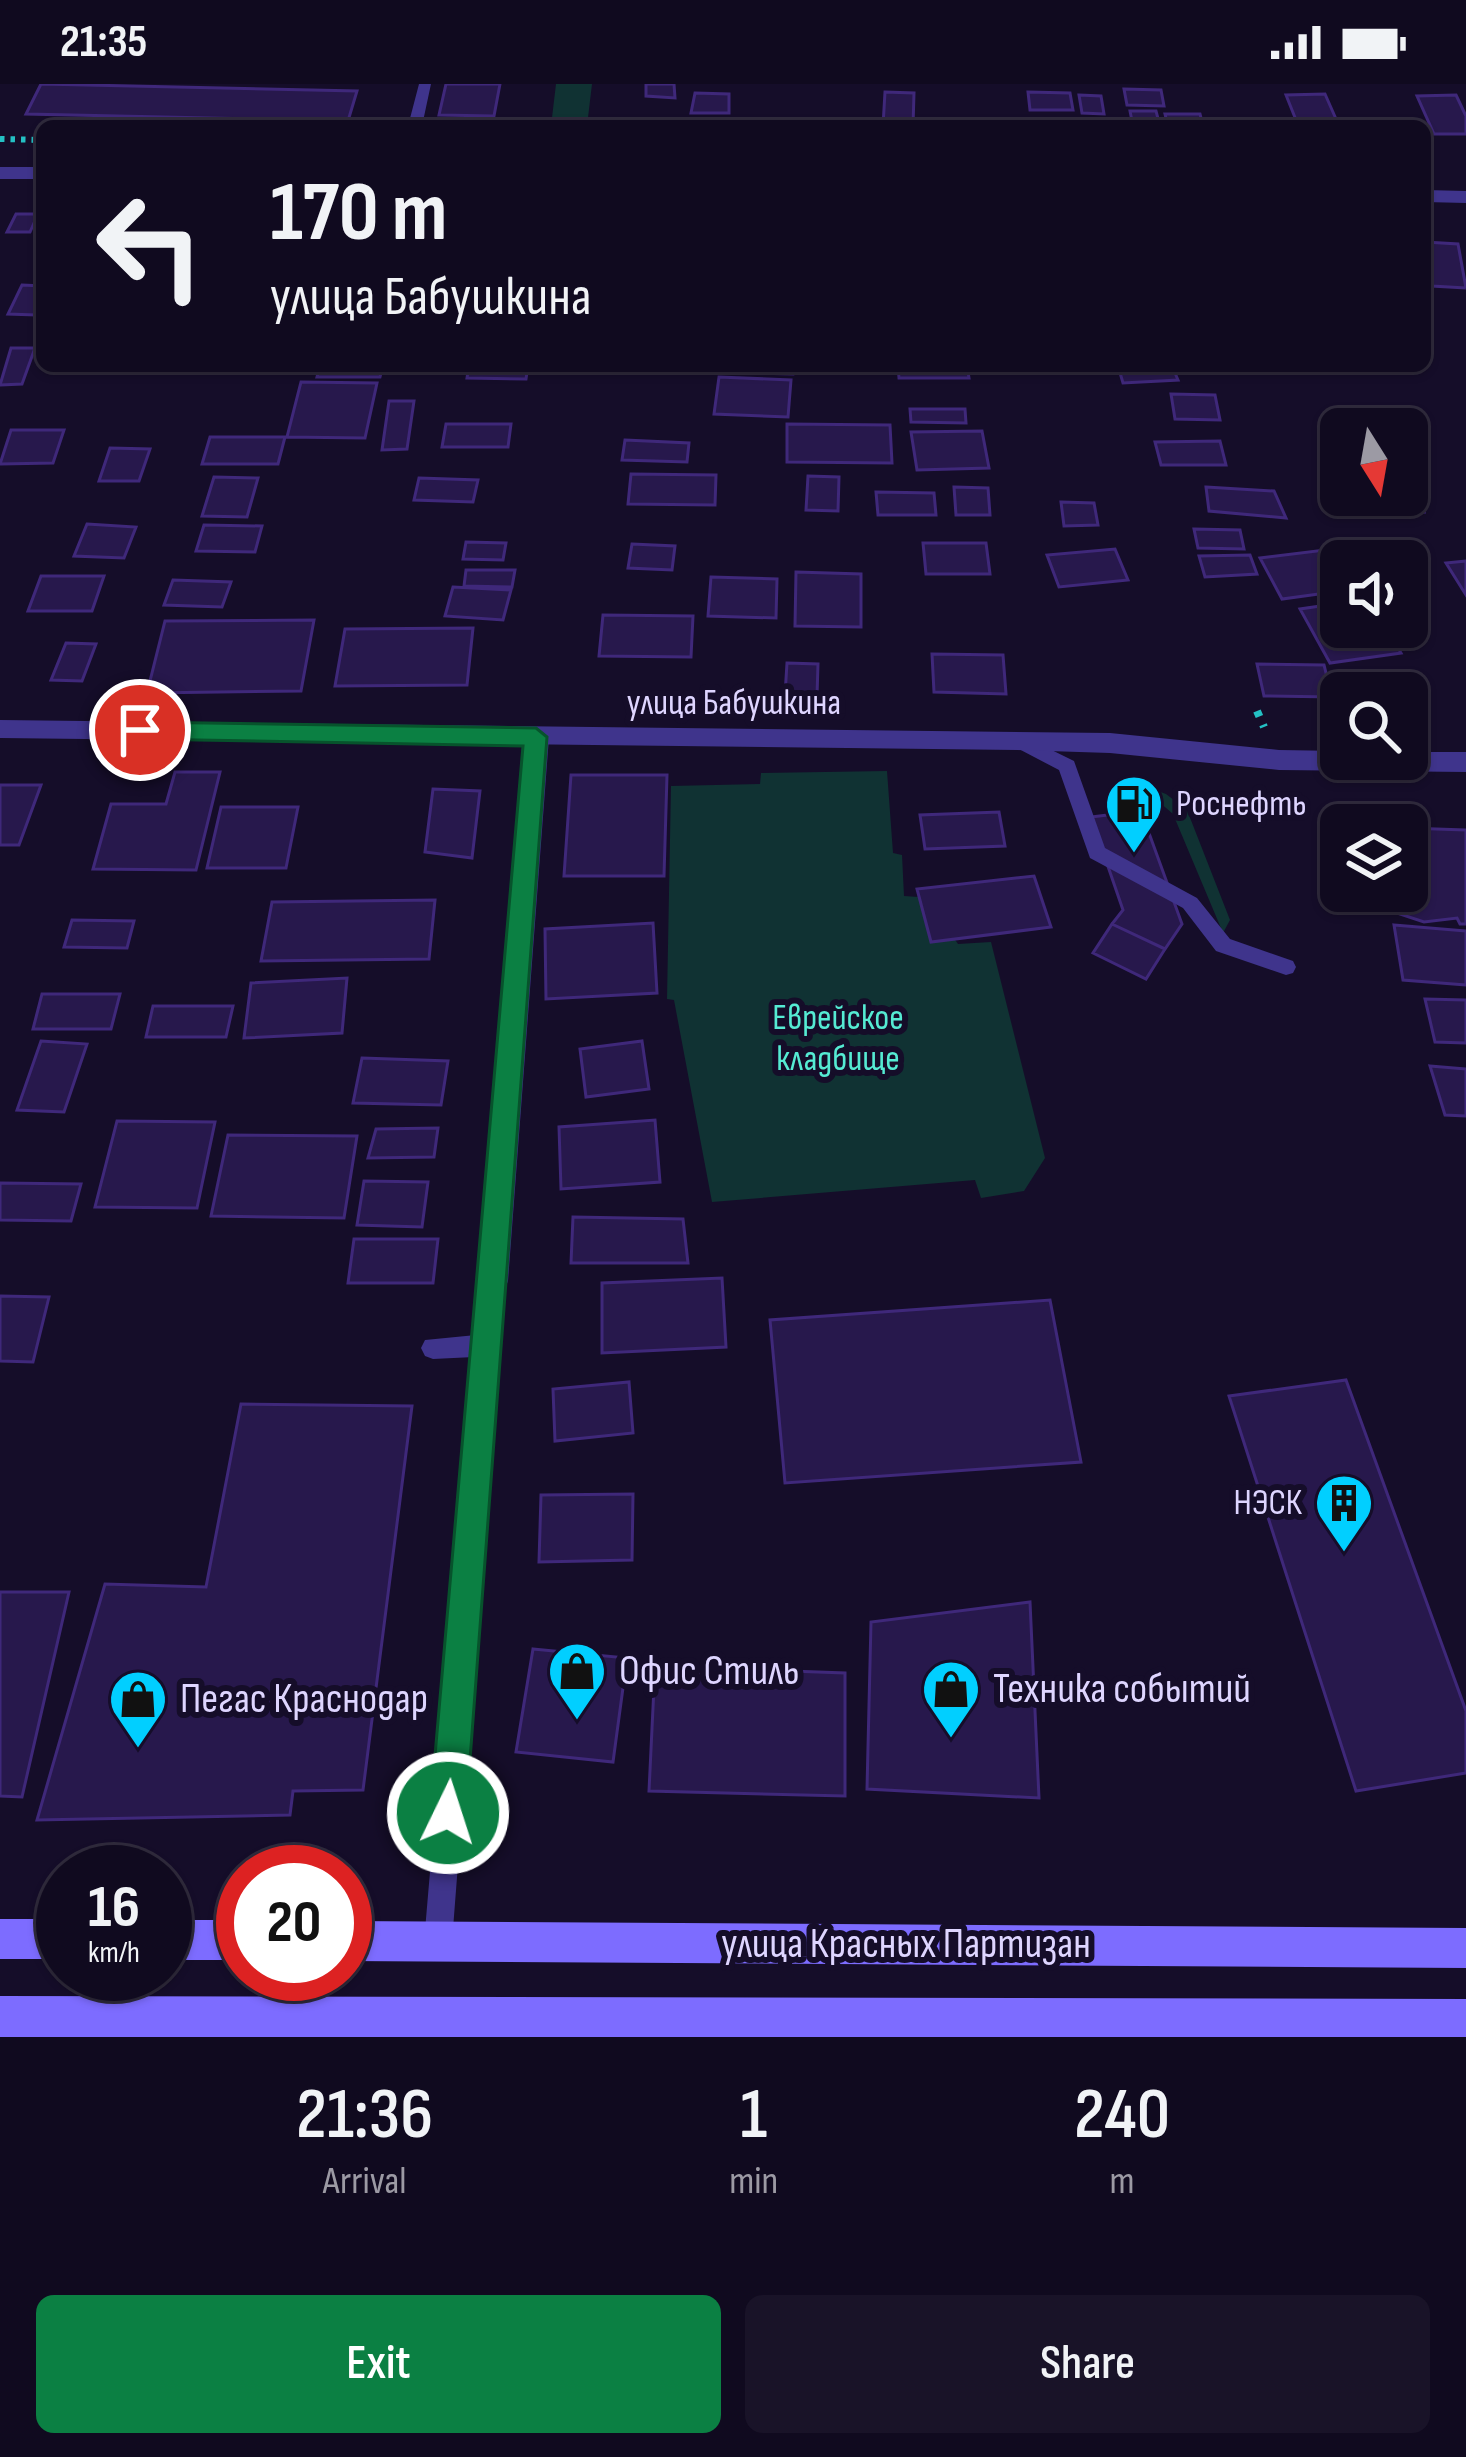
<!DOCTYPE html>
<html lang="en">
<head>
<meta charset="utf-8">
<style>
	body { margin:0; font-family:"Sofia Sans Condensed",sans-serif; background:#191328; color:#f1f3f6; height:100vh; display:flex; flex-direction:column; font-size:45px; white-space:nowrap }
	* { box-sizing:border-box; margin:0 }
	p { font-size:39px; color:#9c9aa4 }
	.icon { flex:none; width:66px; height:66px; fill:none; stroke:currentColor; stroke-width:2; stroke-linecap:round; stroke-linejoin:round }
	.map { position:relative; height:1953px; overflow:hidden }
	.drawer { display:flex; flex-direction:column; background:#100a1f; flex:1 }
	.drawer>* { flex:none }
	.hud { position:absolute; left:36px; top:36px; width:1395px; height:252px; border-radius:18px; box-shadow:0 3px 9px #0004,0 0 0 3px #302b3d; background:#100a1f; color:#f1f3f6; overflow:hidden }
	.needle { width:78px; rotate:169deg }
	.buttons { position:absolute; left:1320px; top:324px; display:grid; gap:24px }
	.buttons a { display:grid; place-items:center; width:108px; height:108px; border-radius:18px; background:#100a1f; box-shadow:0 3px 9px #0004,0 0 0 3px #302b3d; font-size:60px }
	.speed { position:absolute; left:36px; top:1761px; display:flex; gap:24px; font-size:60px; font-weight:700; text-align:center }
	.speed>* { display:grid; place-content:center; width:156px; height:156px; border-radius:50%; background:#100a1f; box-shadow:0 3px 9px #0004,0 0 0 3px #302b3d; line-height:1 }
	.speed small { font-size:30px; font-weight:400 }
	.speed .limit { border:18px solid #d22; background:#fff; color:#111 }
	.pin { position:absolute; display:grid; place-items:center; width:102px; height:102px; color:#fff; margin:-51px; border:6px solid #fff; border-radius:50%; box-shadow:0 3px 12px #0007 }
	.me { position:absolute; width:132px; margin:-66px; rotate:4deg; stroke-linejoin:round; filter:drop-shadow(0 0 9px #0008) }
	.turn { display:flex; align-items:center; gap:42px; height:252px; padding:0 36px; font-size:54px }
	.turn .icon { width:156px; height:156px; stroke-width:2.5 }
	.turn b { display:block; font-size:84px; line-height:102px }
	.eta { display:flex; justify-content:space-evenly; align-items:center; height:204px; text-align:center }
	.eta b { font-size:72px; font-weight:600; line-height:84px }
	.button { display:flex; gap:24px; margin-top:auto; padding:24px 36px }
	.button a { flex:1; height:138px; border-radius:18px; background:#0b8043; color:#fff; font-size:48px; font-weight:600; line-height:138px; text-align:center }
	.button a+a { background:#191328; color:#f1f3f6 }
	.status { display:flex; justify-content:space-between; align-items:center; height:84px; padding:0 60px; background:#100a1f; direction:ltr }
	.status svg { height:33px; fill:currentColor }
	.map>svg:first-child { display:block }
</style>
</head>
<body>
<div class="status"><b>21:35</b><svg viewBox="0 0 49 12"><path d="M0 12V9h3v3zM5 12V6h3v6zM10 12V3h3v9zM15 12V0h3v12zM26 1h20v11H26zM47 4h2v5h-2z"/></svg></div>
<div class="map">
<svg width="1466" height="1953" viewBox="0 0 1466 1953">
	<rect width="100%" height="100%" fill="#150d29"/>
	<path fill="#103233" d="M 556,0 L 592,0 L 587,42 L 551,42 Z
		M 887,687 L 893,769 L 902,771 L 904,812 L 933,814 L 935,826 L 958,860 L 991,858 L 1045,1074 L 1024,1107 L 981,1114 L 975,1096 L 712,1118 L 674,916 L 667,915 L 671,702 L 760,700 L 761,689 Z
		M 1123,694 L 1166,710 L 1187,726 L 1230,836 L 1223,849 L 1173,730 L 1158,717 L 1119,704 L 1117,699 Z"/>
	<path fill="#27184c" stroke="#3f287a" stroke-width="3" d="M 41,0 L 357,7 L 348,37 L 26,30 Z
		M 446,0 L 500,0 L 494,32 L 439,31 Z
		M 646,0 L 674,0 L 675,14 L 646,12 Z
		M 1124,5 L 1161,6 L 1164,22 L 1127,21 Z
		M 885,8 L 914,9 L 913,42 L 883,42 Z
		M 1028,8 L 1070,9 L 1073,26 L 1030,26 Z
		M 695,9 L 729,10 L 729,29 L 691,29 Z
		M 1325,10 L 1336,35 L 1296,36 L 1286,11 Z
		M 1079,11 L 1101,12 L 1104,30 L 1082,29 Z
		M 1456,11 L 1466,32 L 1466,50 L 1434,50 L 1417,12 Z
		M 1130,27 L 1156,27 L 1160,42 L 1133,42 Z
		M 1165,30 L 1200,30 L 1203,42 L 1168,42 Z
		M 16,130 L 38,130 L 30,148 L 7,148 Z
		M 1425,158 L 1458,160 L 1466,204 L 1432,202 Z
		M 22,201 L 42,202 L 36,231 L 8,230 Z
		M 11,264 L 35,264 L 22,300 L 0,301 Z
		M 320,282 L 383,282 L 380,293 L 317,293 Z
		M 469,282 L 528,282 L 526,295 L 467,294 Z
		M 722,282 L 794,282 L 793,290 L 721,288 Z
		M 898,282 L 967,282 L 969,294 L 899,294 Z
		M 1118,282 L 1172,282 L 1178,296 L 1123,299 Z
		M 719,293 L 791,296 L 788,333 L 714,330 Z
		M 301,298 L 377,299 L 365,354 L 287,353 Z
		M 1171,310 L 1215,311 L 1220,336 L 1175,335 Z
		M 389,317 L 414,317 L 407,365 L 382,366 Z
		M 910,325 L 965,325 L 966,339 L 911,338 Z
		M 446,340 L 511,340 L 508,363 L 442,363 Z
		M 787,340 L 890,341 L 892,379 L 787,378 Z
		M 11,346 L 64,346 L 53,379 L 0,380 Z
		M 982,347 L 989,384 L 917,386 L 911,348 Z
		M 210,353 L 285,353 L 278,380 L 202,380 Z
		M 625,356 L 689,359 L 687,378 L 622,376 Z
		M 1220,357 L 1226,381 L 1161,381 L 1155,358 Z
		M 110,364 L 150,365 L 139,397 L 99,397 Z
		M 631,390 L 716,391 L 715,421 L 628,420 Z
		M 808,392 L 839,393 L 838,427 L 806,426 Z
		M 214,393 L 258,394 L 247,433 L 202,432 Z
		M 419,394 L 478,396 L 473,418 L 414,416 Z
		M 954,403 L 988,404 L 990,431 L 956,431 Z
		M 1206,403 L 1274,407 L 1286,434 L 1209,427 Z
		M 876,408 L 934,409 L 936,431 L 878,431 Z
		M 1407,408 L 1416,408 L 1424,428 L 1372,430 L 1365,411 Z
		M 1061,418 L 1094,419 L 1098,441 L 1064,442 Z
		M 87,440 L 136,443 L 124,474 L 74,472 Z
		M 204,441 L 262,442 L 255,468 L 196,467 Z
		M 1194,445 L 1240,446 L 1244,465 L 1198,464 Z
		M 466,458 L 506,459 L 503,476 L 463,475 Z
		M 923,459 L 986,459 L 990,490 L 926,490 Z
		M 632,460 L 675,462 L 672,486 L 628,484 Z
		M 1341,464 L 1349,477 L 1341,477 L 1341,507 L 1282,515 L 1260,474 Z
		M 1115,465 L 1128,496 L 1059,503 L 1047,471 Z
		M 1250,471 L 1257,490 L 1205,493 L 1199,472 Z
		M 1466,477 L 1466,511 L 1446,479 Z
		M 466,486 L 515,486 L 512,503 L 464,502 Z
		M 796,488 L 861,490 L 861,543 L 795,542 Z
		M 41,492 L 104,492 L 92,527 L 28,527 Z
		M 711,493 L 777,495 L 776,534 L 708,532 Z
		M 173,496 L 231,498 L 222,523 L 164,521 Z
		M 453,503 L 511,506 L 503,536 L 445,532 Z
		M 1341,519 L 1341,543 L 1386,543 L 1401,569 L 1330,579 L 1300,525 Z
		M 603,531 L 693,532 L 691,573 L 599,572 Z
		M 314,536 L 301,607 L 147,609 L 165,537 Z
		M 473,544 L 467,601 L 335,602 L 345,545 Z
		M 66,559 L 96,560 L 82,597 L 51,596 Z
		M 932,570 L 1003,571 L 1006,610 L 934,608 Z
		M 787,579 L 818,580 L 817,612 L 785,611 Z
		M 1257,580 L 1324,581 L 1332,613 L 1264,612 Z
		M 175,688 L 220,688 L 196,786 L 93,785 L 111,720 L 166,720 Z
		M 571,691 L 667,691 L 664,792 L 564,792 Z
		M 0,701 L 41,701 L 19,761 L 0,761 Z
		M 433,705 L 480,707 L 472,774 L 425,768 Z
		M 221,723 L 298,723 L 286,784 L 207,784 Z
		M 1141,727 L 1182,840 L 1165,865 L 1112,840 L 1123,826 L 1091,733 Z
		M 999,728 L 1005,762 L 925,765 L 920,731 Z
		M 1336,741 L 1343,741 L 1341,799 L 1321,754 Z
		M 1407,744 L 1466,746 L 1466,840 L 1460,840 L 1457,834 L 1424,838 L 1379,823 L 1353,826 L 1345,807 L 1407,807 Z
		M 1034,792 L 1051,843 L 931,858 L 917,805 Z
		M 435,816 L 429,875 L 261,877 L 272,818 Z
		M 72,836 L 134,837 L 127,864 L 64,863 Z
		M 653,839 L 657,909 L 546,915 L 545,845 Z
		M 1112,840 L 1165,865 L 1146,895 L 1093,869 Z
		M 1394,841 L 1466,847 L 1466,901 L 1403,896 Z
		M 347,894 L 342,949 L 244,954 L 251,899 Z
		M 42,910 L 120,910 L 111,945 L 33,945 Z
		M 1425,915 L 1466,916 L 1466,959 L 1435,958 Z
		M 153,922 L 233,922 L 226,953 L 146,953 Z
		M 41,957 L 87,960 L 64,1028 L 17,1026 Z
		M 642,957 L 649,1005 L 586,1013 L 580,965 Z
		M 362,974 L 448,977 L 441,1021 L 353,1019 Z
		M 1430,982 L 1466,985 L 1466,1032 L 1445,1031 Z
		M 655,1036 L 660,1098 L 561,1105 L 559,1043 Z
		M 117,1037 L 215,1038 L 197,1124 L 95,1123 Z
		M 438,1044 L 434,1073 L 368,1074 L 376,1045 Z
		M 228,1051 L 357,1052 L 344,1134 L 211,1132 Z
		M 364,1097 L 428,1098 L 422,1143 L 357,1141 Z
		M 0,1099 L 81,1100 L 71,1137 L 0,1136 Z
		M 573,1133 L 683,1135 L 688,1179 L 571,1179 Z
		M 354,1155 L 438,1155 L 433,1199 L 348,1199 Z
		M 722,1194 L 726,1263 L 602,1269 L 602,1199 Z
		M 0,1212 L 49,1213 L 33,1278 L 0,1277 Z
		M 1050,1216 L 1081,1378 L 785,1399 L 770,1236 Z
		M 1346,1296 L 1466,1627 L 1466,1689 L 1356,1707 L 1229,1312 Z
		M 629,1298 L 633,1349 L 555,1357 L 553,1305 Z
		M 241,1320 L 412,1322 L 363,1706 L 293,1707 L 290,1731 L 37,1736 L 105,1500 L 206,1503 Z
		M 633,1410 L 632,1476 L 539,1478 L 541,1411 Z
		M 0,1508 L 69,1508 L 22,1713 L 0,1712 Z
		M 1030,1518 L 1039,1714 L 867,1705 L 871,1538 Z
		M 533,1565 L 627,1574 L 613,1678 L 516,1668 Z
		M 655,1582 L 845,1589 L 845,1712 L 649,1707 Z"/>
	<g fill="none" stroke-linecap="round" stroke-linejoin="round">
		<path stroke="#24c0c4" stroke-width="6" stroke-dasharray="4.5 6" stroke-linecap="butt" d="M 0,55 L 41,56"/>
		<path stroke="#24c0c4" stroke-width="8" stroke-dasharray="6 9" stroke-linecap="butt" d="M 1257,627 L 1264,643"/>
		<path fill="#3f348c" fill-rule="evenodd" d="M 419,0 L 431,0 L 422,42 L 408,42 Z
			M 1017,649 L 1074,677 L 1105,764 L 1197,814 L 1230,855 L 1293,877 L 1296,883 L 1293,889 L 1286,891 L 1216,867 L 1183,824 L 1090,774 L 1059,686 L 1011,661 L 1008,656 L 1011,651 Z
			M 492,1187 L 500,1190 L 503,1197 L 452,1858 L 448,1868 L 438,1872 L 428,1868 L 424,1858 L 474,1273 L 433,1275 L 425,1272 L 421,1264 L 425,1256 L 476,1251 L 481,1197 L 484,1190 Z"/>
		<path fill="#3f348c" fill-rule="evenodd" d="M 0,83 L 42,83 L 42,95 L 0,95 Z
			M 1425,106 L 1466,107 L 1466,119 L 1425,118 Z
			M 536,643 L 549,653 L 508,1197 L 504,1208 L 492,1212 L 480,1208 L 476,1197 L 523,653 Z"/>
		<path fill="#3f348c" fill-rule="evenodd" d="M 0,636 L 1110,649 L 1279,666 L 1341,667 L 1341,675 L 1407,675 L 1407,668 L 1466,668 L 1466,688 L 1279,686 L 1110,669 L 1017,666 L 0,654 Z"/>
		<path fill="#7d6cff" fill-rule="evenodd" d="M 0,1835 L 63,1835 L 63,1875 L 0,1875 Z
			M 165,1836 L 243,1836 L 243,1876 L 165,1876 Z
			M 345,1837 L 1466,1844 L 1466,1884 L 345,1877 Z
			M 0,1912 L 1466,1915 L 1466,1953 L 0,1953 Z"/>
	</g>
	<path fill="#0b8043" stroke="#07532c" stroke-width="3" d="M 140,638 L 536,644 L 547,653 L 466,1729 L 460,1742 L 448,1747 L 435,1742 L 430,1729 L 523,662 L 140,655 L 129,646 Z"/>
	<defs>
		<g id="fuel-pin" transform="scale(3)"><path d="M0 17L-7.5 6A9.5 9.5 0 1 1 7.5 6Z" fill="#01cfff" stroke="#150d29"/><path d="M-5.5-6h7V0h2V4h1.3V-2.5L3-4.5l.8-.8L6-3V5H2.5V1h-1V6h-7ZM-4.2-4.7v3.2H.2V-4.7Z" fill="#111"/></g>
		<g id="building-pin" transform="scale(3)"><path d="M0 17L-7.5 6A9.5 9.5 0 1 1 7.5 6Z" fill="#01cfff" stroke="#150d29"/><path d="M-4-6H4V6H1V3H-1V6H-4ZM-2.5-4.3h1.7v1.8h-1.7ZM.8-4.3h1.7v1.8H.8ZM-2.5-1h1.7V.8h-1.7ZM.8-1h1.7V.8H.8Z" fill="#111"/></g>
		<g id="shop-pin" transform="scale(3)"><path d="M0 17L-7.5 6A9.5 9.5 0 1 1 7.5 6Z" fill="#01cfff" stroke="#150d29"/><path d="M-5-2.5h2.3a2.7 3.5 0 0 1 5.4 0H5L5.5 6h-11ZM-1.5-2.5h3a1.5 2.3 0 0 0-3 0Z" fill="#111"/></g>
	</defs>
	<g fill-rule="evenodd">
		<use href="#fuel-pin" x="1134" y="720"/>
		<use href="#building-pin" x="1344" y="1419"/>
		<use href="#shop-pin" x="577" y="1587"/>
		<use href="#shop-pin" x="951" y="1605"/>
		<use href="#shop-pin" x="138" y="1615"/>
	</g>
	<g text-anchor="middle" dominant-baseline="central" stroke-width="12" stroke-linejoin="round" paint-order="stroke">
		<g font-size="36" fill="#ded5ff" stroke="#150d29">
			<text x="734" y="619">улица Бабушкина</text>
		</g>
		<g font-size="36" fill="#ded5ff" stroke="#150d29" text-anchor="start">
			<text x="1176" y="720">Роснефть</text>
			<text x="1302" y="1419" text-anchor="end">НЭСК</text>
		</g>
		<g font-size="36" fill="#55ebd3" stroke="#150d29">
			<text x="838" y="934">Еврейское<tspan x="838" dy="41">кладбище</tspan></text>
		</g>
		<g font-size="42" fill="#ded5ff" stroke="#150d29" text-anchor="start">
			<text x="619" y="1587">Офис Стиль</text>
			<text x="993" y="1605">Техника событий</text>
			<text x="180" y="1615">Пегас Краснодар</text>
		</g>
		<g font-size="42" fill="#ded5ff" stroke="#150d29">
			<text x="906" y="1860">улица Красных Партизан</text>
		</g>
	</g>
</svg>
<div class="buttons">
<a><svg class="needle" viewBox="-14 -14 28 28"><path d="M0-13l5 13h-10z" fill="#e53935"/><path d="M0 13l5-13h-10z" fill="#9c9aa4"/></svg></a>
<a><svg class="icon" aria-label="sound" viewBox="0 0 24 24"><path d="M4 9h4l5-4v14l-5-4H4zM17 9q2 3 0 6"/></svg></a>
<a><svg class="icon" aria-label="search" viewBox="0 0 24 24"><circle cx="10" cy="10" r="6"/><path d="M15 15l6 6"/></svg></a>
<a><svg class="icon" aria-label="layers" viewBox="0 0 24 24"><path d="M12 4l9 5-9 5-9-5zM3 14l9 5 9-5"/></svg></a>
</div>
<div class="speed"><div>16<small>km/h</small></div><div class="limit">20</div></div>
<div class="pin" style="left:140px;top:646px;background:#d93025"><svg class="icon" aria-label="arrive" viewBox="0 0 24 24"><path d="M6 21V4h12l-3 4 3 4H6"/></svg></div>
<svg class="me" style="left:448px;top:1729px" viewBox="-20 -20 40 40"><circle r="17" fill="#0b8043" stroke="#fff" stroke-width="3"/><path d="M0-11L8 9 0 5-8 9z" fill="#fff"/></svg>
<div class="hud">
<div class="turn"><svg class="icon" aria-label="left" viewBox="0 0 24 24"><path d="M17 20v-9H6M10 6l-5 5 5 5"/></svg><div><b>170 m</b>улица Бабушкина</div></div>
</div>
</div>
<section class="drawer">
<div class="eta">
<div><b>21:36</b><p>Arrival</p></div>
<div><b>1</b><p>min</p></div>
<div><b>240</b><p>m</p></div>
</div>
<div class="button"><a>Exit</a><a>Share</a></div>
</section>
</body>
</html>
